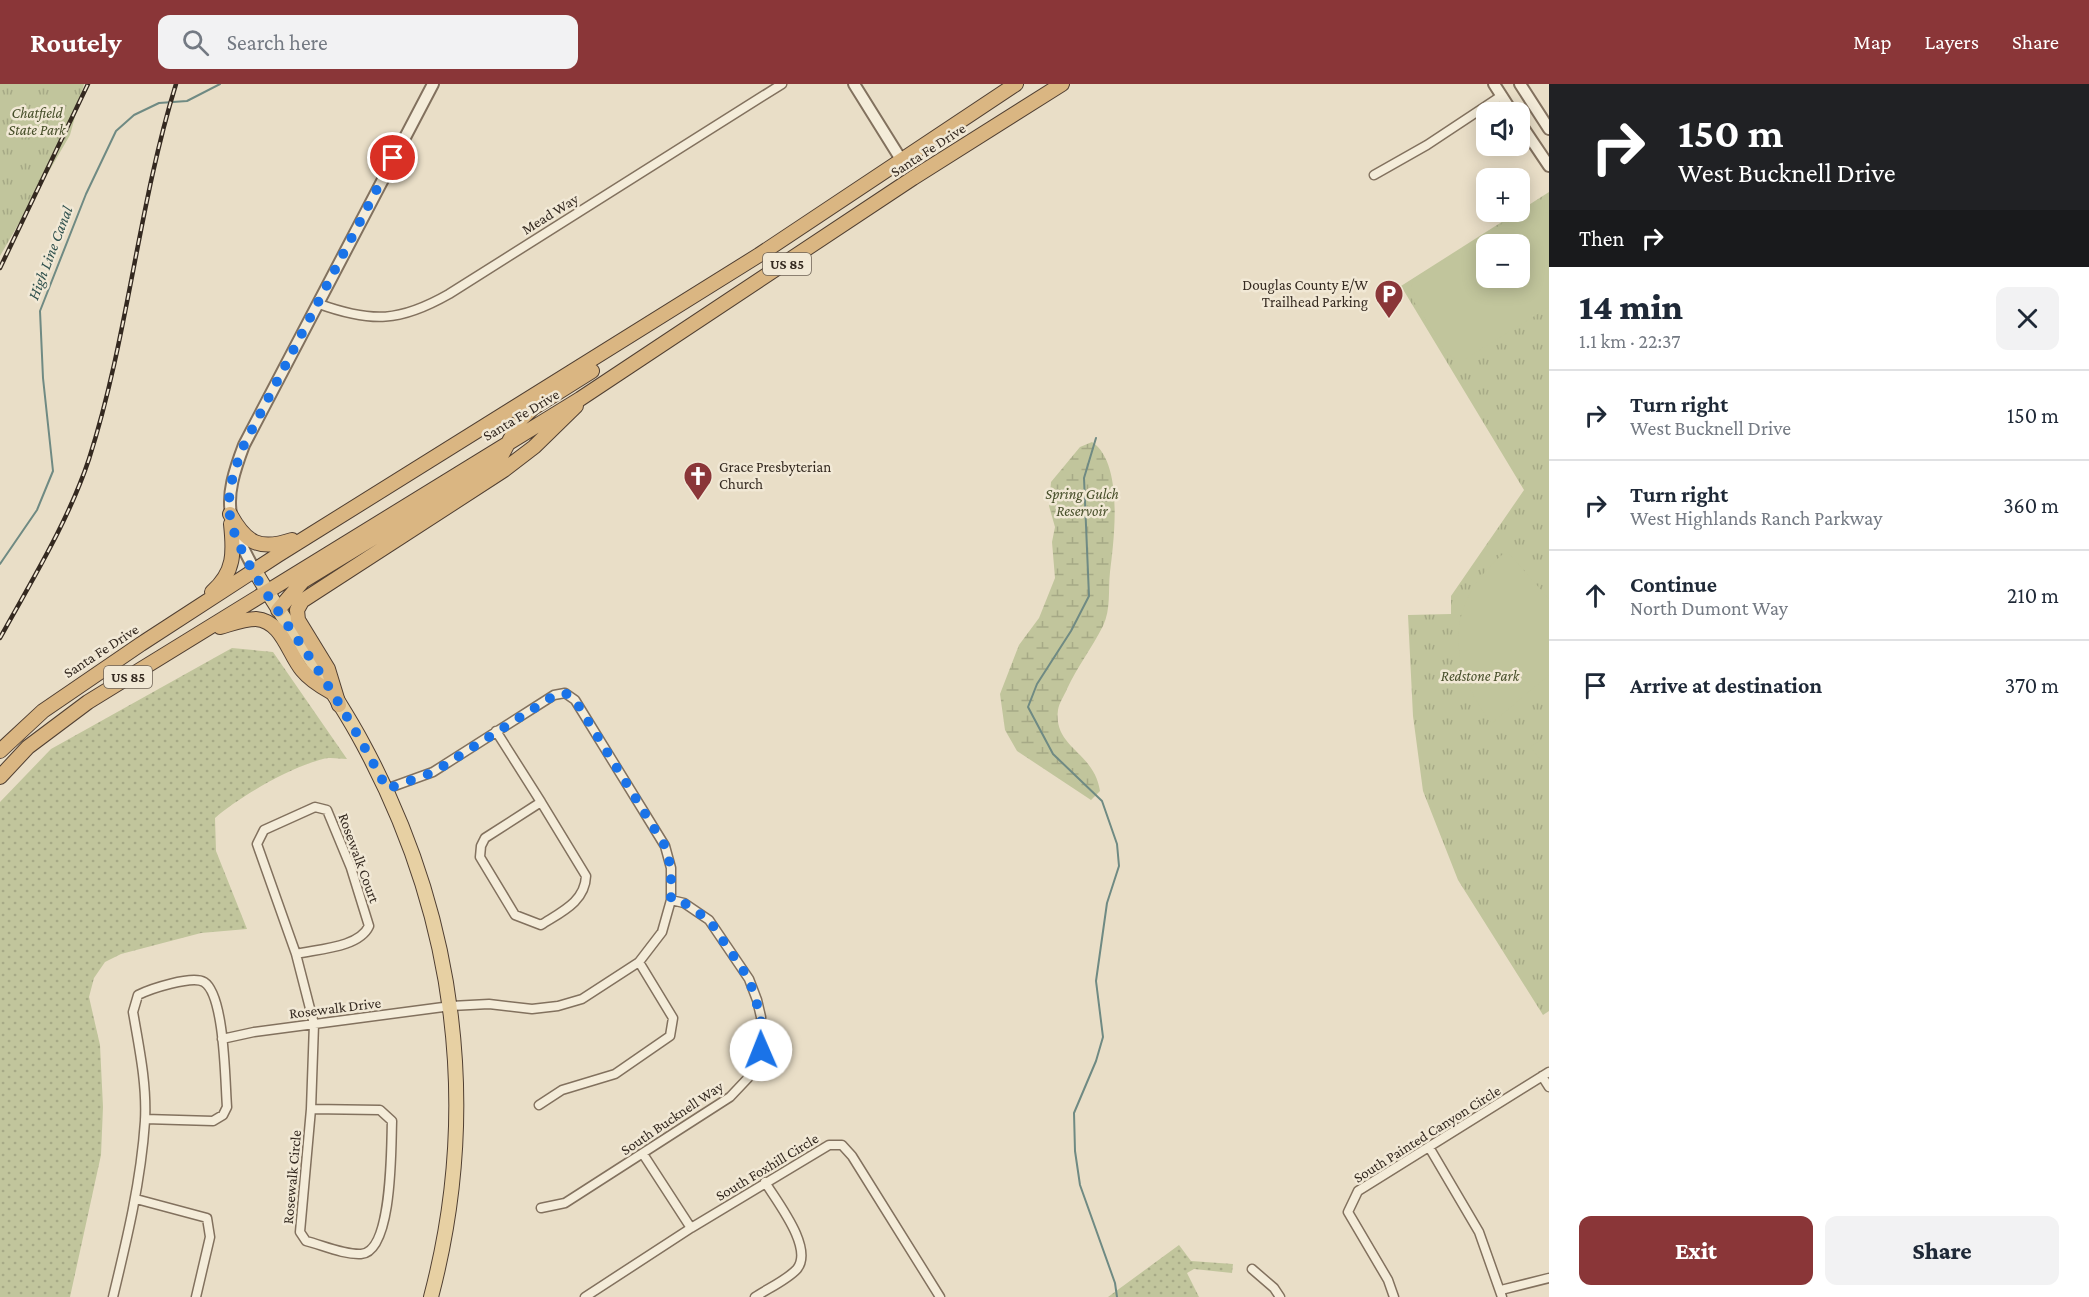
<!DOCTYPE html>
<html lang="en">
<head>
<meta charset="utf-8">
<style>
	body { margin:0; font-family:"Crimson Pro",serif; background:#f2f2f3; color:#1f2937; height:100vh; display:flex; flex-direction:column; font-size:22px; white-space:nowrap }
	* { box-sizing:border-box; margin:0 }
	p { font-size:20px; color:#747a83 }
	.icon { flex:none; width:33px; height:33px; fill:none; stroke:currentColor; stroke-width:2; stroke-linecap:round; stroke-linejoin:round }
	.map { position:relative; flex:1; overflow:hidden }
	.details { display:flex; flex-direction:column; background:#fff; width:540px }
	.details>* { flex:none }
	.banner { background:#202124; color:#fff; overflow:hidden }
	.tools { position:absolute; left:1476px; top:18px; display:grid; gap:12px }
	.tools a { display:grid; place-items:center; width:54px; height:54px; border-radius:12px; background:#fff; box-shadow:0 3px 15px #0003; font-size:30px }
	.pin { position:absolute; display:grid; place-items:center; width:51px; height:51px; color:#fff; margin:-26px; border:3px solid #fff; border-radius:50%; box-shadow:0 2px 6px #0007 }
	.me { position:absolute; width:66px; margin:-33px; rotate:359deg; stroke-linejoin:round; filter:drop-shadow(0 0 4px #0008) }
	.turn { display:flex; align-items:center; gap:21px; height:126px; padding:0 30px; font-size:27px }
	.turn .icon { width:78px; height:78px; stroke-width:2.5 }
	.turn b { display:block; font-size:42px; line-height:51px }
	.then { display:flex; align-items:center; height:57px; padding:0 30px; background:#0003; gap:12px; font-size:22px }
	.round { display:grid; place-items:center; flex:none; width:63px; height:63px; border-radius:12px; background:#f2f2f3 }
	.overview { display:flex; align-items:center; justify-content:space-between; height:102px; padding:0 30px }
	h1 { font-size:36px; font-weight:800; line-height:45px }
	.button { display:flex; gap:12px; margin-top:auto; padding:12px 30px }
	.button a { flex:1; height:69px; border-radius:12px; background:#8a3638; color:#fff; font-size:24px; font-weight:800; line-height:69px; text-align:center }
	.button a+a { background:#f2f2f3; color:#1f2937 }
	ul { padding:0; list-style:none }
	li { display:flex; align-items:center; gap:18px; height:90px; padding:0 30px; border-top:2px solid #e0e1e3 }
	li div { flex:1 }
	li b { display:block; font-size:22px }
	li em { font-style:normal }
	header { display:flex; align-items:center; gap:36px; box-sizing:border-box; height:84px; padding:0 30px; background:#8a3638; color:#fff }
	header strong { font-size:28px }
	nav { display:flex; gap:33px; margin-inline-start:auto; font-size:21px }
	.search { width:420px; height:54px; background:#f2f2f3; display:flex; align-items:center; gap:15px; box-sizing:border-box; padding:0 21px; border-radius:12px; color:#747a83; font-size:22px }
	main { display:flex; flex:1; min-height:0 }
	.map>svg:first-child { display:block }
</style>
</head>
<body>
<header>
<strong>Routely</strong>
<div class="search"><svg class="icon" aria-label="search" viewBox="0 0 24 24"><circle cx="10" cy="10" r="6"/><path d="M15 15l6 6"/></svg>Search here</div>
<nav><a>Map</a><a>Layers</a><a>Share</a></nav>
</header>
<main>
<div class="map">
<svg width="1549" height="1213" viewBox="0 0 1549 1213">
	<defs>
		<pattern id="grass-dots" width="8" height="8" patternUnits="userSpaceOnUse" patternTransform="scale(1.5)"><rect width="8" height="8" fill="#c1c59c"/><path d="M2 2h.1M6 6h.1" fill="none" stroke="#a6a986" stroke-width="1.8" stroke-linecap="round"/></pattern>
		<pattern id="wetland-marsh" width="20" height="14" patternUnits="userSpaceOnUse" patternTransform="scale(1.5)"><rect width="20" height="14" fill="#c1c59c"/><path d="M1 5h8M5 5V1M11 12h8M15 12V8" fill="none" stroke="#a6a986"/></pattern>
		<pattern id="park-tufts" width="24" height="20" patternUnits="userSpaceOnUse" patternTransform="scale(1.5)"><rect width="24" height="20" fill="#c1c59c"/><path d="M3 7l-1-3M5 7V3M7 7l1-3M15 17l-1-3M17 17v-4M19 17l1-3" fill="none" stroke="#a6a986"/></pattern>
	</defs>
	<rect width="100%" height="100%" fill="#e9dec7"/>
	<path fill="url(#grass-dots)" d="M 232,564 L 273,568 L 347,675 C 340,675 330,673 323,675 C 291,683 240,712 215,734 L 216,767 L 247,845 L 201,849 L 121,870 L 105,878 L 94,894 L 89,913 L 100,961 L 103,1023 L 101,1071 L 70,1213 L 0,1213 L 0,718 L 51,665 Z
		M 1179,1161 L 1191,1177 L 1233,1180 L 1232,1189 L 1194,1185 L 1187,1189 L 1199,1213 L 1108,1213 Z"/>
	<path fill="url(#wetland-marsh)" d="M 1092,358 C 1124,379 1114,456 1110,488 C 1108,507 1111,525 1103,542 C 1092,564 1077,583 1067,605 C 1064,612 1059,619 1058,626 C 1053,664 1094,667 1100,707 L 1091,716 L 1017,667 L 1005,646 L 1000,610 L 1019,561 L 1039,534 L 1055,494 L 1052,458 L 1055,443 L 1049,422 L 1051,398 L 1080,363 Z"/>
	<path fill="url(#park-tufts)" fill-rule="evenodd" d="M 0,0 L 84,0 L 70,51 L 0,172 Z
		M 1549,108 L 1549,927 L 1543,931 L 1458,796 L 1423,707 L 1413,632 L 1408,531 L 1451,530 L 1451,512 L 1524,406 L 1401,202 ZM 1486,160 L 1520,160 L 1520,194 L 1486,194 Z"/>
	<path fill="#c1c59c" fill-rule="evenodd" d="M 1531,122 L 1537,123 L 1549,130 L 1549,223 L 1465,275 L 1455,275 L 1446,269 L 1410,211 L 1413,195 ZM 1486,160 L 1520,160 L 1520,194 L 1486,194 Z
		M 1507,467 L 1549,515 L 1549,591 L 1492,639 C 1445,581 1445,515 1507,467 Z
		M 1549,651 L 1549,685 L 1530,663 Z"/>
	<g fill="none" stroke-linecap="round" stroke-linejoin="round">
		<path stroke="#6f8a83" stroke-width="2" d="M 1096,354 L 1084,394 L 1089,512 L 1071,547 L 1037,600 L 1028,623 L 1053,670 L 1102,717 L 1117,760 L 1119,782 L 1107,819 L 1096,897 L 1103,953 L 1096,977 L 1074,1029 L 1075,1067 L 1080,1101 L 1115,1199 L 1117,1213
			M 0,480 L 37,426 L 53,387 L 43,294 L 40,227 L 86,110 L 116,47 L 134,31 L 159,19 L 187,17 L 220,0"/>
		<g stroke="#82715e" stroke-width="11">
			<path id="minor" d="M 1374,91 L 1427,61 L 1501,12
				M 319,220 C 372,239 400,238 449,210 L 782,0
				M 496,647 L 541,718
				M 541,718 L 586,792 C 585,818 561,828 541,841 L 515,831 L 480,773 L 481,762 L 485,754 Z
				M 315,723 L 327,726 L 351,784 L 369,842 C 359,864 317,865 296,870 L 257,760 L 264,746 Z
				M 296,870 L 314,940 L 311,1025
				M 222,955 L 254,948 L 451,922 L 489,920 L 532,925 L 558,922 L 582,915 L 639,878 L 662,848 L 671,816 L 671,784 L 665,762 L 575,616 L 565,609 L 554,611 L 433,688 L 386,705
				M 761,966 L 785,972
				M 1542,992 L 1549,1003
				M 539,1021 L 562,1006 L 615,990 L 670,952 L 673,934 L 639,878
				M 311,1025 L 380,1026 L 392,1037 C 391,1062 393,1168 361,1170 C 344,1171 322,1161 306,1157 L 300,1148 Z
				M 1429,1063 L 1479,1148 L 1502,1213
				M 643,1070 L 691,1144
				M 136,1115 L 207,1134 L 210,1153 L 196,1213
				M 541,1124 L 565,1119 L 730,1013 L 748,994 L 761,966 L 761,933 L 757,916 L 749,895 L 709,836 L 684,819 L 671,816
				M 1252,1185 L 1274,1204 L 1280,1213
				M 1501,1206 L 1549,1194
				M 113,1213 C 127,1155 141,1097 145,1037 C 147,1000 139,963 133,928 L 138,911 C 150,905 192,891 204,898 C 225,911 225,999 227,1023 L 223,1031 L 213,1037 L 145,1035
				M 585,1213 L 691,1144 L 829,1061 L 842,1061 L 852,1072 L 940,1213
				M 755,1213 C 767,1205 787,1196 797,1185 C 814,1164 777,1118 765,1098
				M 1394,1213 L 1388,1196 L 1348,1128 L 1358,1107 L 1549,988"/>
		</g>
		<g stroke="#82715e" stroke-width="14">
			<path id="tertiary" d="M 854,0 L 902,77
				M 1494,0 L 1512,28
				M 1520,0 L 1549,45
				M 1520,39 L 1549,82
				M 255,487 C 226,433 222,419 244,361 L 433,0"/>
		</g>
		<g stroke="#503f32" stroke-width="16">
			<path id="primary" d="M 255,487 C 289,546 331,600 363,660 C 456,832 481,1024 431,1213"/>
		</g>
		<g stroke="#503f32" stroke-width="16">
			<path id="trunk" d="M 230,430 C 246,459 259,467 292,456
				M 212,508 C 235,488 234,468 231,440
				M 278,526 L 303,497 L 498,378 L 521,335 L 533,324 L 592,287
				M 220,543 C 231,540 244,535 256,535 C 282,537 288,569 302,586 C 310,596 320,602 331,608
				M 339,621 L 328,585 L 298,536 L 297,526 L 302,517 L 504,386 L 534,363 L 576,322
				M 0,667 L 43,627 L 141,560 L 278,471 L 759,171 L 1016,0
				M 0,693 L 28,663 L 88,618 L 580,315 L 913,94 L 1062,0"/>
		</g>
		<use href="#minor" stroke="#f4ecd9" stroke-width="8"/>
		<use href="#tertiary" stroke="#f4ecd9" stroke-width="10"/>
		<use href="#primary" stroke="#e7d0a3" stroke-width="14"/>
		<use href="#trunk" stroke="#dab682" stroke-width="14"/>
		<g stroke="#342920" stroke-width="4.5">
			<path id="rail" d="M 0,184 L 88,0
				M 0,554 C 32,496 68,438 89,375 C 128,253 138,123 176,0"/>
		</g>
		<use href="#rail" stroke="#f1e8d5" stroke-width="2" stroke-dasharray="7" stroke-linecap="butt"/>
	</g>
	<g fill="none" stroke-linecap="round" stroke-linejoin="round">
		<path stroke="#1a73e8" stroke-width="10" stroke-dasharray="0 18" d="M 393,74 L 244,361 C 235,384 226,407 230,432 C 236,472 285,536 308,571 C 337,614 363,659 387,705 L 434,688 L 555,611 L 565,609 L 575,616 L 665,762 L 671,784 L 671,816 L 684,819 L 709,836 L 749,895 L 761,933 L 761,966"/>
	</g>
	<defs>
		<g id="parking-pin" transform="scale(1.5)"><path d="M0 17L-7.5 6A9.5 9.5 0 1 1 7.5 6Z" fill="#8a3638" stroke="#f1e8d5"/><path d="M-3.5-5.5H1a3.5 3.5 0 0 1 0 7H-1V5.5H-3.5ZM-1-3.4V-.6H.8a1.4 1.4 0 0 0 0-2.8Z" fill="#fff"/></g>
		<g id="church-pin" transform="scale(1.5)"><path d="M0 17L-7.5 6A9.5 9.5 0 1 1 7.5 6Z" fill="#8a3638" stroke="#f1e8d5"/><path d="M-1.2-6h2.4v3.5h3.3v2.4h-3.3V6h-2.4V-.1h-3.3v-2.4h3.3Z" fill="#fff"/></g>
	</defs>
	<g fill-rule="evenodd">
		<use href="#parking-pin" x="1389" y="210"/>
		<use href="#church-pin" x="698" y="392"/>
	</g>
	<g text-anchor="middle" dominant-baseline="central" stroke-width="5" stroke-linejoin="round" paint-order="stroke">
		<g fill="#f1e8d5" stroke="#6d6256" stroke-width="1.5">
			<rect x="763" y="169" width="48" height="22" rx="4.5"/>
			<rect x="104" y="582" width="48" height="22" rx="4.5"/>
		</g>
		<g font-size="14" font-weight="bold" fill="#342920">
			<text x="787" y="180">US 85</text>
			<text x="128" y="593">US 85</text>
		</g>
		<g font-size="15" font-style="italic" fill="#464e29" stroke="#f1e8d5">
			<text x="37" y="29">Chatfield<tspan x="37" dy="17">State Park</tspan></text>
			<text x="1082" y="410">Spring Gulch<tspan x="1082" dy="17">Reservoir</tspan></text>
			<text x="1480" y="592">Redstone Park</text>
		</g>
		<g font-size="15" fill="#342920" stroke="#f1e8d5">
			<text transform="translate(928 66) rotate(-33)">Santa Fe Drive</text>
			<text transform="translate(550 130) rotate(-32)">Mead Way</text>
			<text transform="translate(521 331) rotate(-31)">Santa Fe Drive</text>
			<text transform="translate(101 567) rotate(-33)">Santa Fe Drive</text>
			<text transform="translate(359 774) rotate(70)">Rosewalk Court</text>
			<text transform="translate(335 924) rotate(-7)">Rosewalk Drive</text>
			<text transform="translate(672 1034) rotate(-34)">South Bucknell Way</text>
			<text transform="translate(1427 1050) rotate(-32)">South Painted Canyon Circle</text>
			<text transform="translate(767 1083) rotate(-31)">South Foxhill Circle</text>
			<text transform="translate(292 1093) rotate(-85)">Rosewalk Circle</text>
		</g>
		<g font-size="15" fill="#342920" stroke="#f1e8d5" text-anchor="end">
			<text x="1368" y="201">Douglas County E/W<tspan x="1368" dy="17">Trailhead Parking</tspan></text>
			<text x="719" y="383" text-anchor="start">Grace Presbyterian<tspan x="719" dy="17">Church</tspan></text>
		</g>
		<g font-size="16" font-style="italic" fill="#31524f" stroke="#f1e8d5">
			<text transform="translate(50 169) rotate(-69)">High Line Canal</text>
		</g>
	</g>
</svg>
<div class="tools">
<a><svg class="icon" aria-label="sound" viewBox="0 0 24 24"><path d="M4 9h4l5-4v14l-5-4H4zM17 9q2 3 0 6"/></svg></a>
<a>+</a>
<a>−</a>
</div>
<div class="pin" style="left:393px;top:74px;background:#d93025"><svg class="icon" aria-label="arrive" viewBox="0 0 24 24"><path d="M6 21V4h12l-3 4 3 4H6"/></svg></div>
<svg class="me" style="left:761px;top:966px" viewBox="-20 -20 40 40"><circle r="19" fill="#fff"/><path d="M0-13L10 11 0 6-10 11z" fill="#1a73e8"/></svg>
</div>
<section class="details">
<div class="banner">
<div class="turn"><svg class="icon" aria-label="right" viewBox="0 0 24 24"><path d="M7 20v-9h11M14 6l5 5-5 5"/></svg><div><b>150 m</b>West Bucknell Drive</div></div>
<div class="then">Then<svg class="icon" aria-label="right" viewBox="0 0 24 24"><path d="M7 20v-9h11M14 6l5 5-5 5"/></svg></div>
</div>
<div class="overview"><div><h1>14 min</h1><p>1.1 km · 22:37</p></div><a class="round"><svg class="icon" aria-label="close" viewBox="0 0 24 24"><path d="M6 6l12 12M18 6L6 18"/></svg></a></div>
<ul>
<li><svg class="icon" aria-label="right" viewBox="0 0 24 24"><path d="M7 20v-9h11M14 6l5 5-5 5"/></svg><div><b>Turn right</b><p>West Bucknell Drive</p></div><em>150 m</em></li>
<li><svg class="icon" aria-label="right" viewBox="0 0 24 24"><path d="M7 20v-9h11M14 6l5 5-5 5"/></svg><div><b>Turn right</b><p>West Highlands Ranch Parkway</p></div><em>360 m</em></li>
<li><svg class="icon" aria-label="ahead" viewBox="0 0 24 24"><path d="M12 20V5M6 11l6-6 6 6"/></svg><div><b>Continue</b><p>North Dumont Way</p></div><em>210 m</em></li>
<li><svg class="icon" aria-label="arrive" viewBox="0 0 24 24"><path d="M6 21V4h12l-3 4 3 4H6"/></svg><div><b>Arrive at destination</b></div><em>370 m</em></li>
</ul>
<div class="button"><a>Exit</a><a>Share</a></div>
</section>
</main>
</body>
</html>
